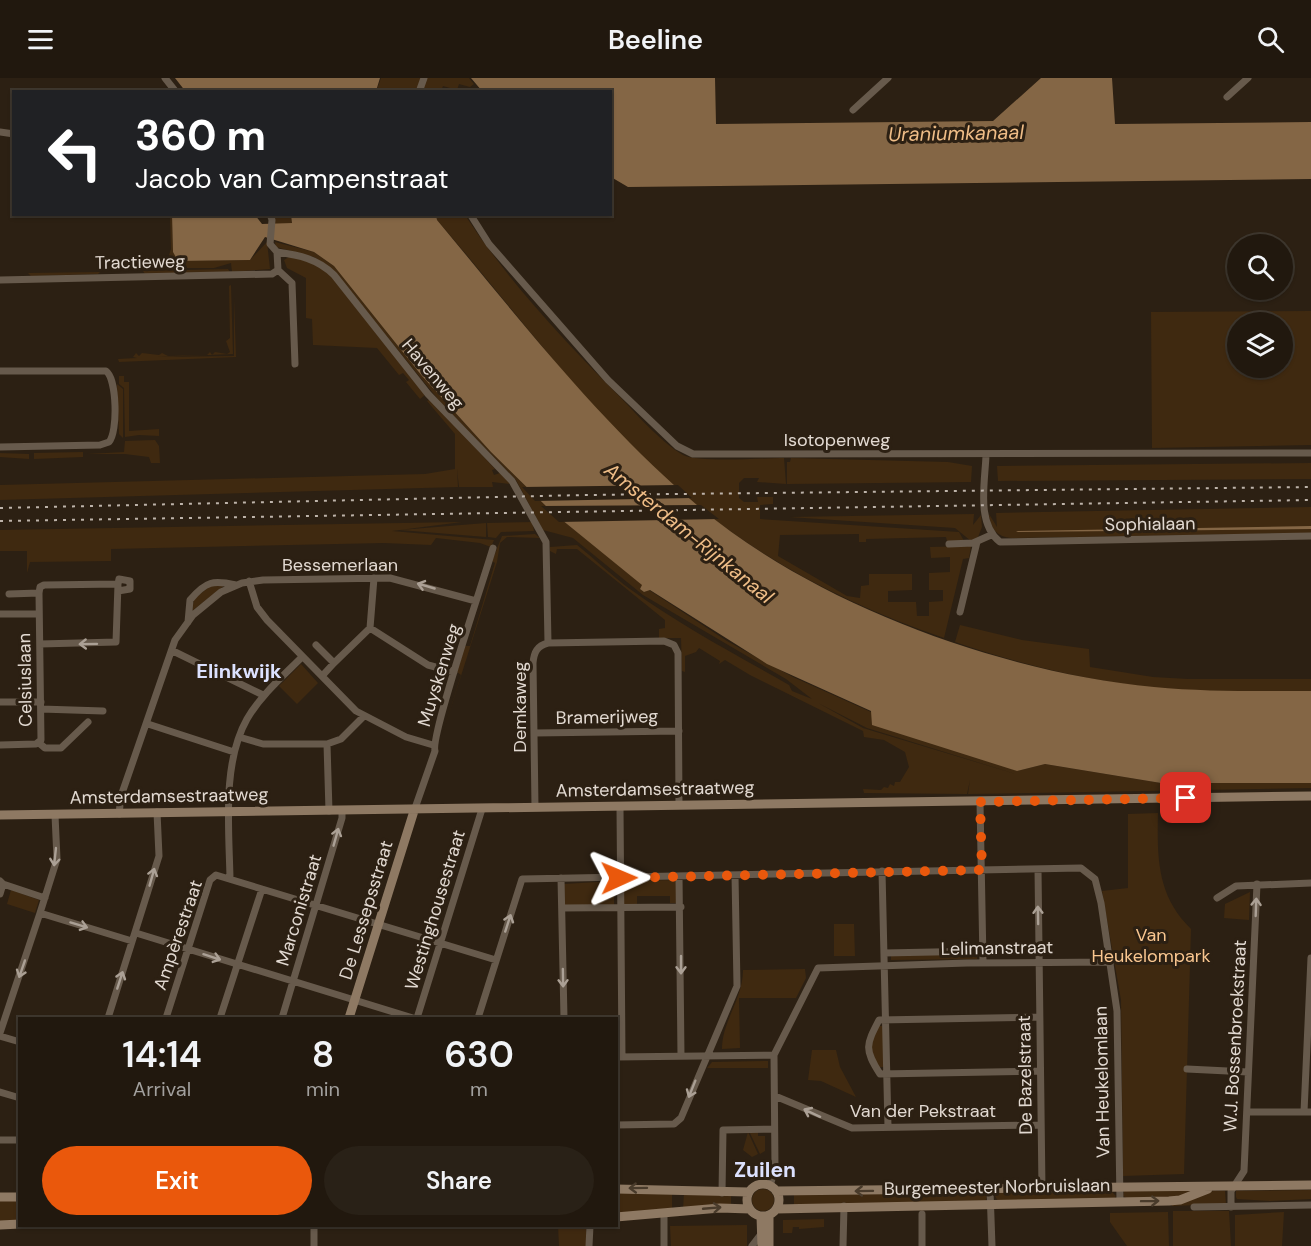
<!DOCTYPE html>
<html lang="en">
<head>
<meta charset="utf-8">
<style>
	body { margin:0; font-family:"DM Sans",sans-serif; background:#292117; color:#f1f3f6; height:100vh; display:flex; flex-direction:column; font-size:22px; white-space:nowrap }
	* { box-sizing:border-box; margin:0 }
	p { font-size:20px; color:#a2a09e }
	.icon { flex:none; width:33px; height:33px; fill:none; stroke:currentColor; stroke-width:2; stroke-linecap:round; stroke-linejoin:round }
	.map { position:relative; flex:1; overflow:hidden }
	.side { position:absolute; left:18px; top:939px; width:600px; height:210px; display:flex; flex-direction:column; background:#21180e; border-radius:0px; box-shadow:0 2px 4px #0004,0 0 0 2px #3e372e }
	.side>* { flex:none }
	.hud { position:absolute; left:12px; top:12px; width:600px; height:126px; border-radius:0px; box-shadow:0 2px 4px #0004,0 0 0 2px #3e372e; background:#202124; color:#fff; overflow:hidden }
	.controls { position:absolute; left:1227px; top:156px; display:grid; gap:12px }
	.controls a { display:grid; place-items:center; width:66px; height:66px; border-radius:50%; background:#21180e; box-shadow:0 2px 4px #0004,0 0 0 2px #3e372e; font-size:30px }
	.pin { position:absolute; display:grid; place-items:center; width:51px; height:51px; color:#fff; margin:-26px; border-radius:12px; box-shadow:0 3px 9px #0006 }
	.me { position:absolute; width:66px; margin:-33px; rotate:89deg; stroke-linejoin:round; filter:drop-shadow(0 0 4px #0008) }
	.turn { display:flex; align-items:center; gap:21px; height:126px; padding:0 24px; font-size:27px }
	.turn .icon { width:78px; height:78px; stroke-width:2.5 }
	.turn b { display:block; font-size:42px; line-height:51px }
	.eta { display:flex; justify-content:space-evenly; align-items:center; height:102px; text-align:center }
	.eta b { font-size:36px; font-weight:600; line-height:42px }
	.primary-button { display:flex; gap:12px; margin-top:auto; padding:12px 24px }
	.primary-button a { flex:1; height:69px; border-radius:36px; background:#ea580c; color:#fff; font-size:24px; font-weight:600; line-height:69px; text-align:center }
	.primary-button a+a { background:#292117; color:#f1f3f6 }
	header { display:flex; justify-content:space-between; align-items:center; height:78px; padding:0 24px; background:#21180e; font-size:27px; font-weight:600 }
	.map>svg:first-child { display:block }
</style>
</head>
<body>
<header><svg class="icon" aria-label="menu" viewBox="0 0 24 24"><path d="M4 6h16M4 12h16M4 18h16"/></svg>Beeline<svg class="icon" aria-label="search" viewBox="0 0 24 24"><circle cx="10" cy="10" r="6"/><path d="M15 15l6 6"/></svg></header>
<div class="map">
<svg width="1311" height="1168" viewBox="0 0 1311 1168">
	<rect width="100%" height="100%" fill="#2c2013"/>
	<path fill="#3f2910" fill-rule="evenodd" d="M 381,0 L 469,0 L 474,6 L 470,9 L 459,6 L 457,12 L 443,8 L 441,13 L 376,14 Z
		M 170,137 L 172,137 L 173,173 L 178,183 L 250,182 L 267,164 L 270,191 L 232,194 L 231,185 L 214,190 L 171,190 L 177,187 L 169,177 L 171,171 Z
		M 274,137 L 291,136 L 292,145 L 274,147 Z
		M 436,137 L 465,137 C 508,203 566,265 622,321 C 640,340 661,364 683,377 C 699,385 763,380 784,380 L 786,406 L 757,404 L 759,400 L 744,400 L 739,405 L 739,420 L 744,424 L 758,424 L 757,419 L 773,419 L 773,426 L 760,427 L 760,441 L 959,454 L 964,463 L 947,463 L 946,459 L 866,461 L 866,464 L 859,464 L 859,456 L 780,457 L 778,478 L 847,518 L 860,520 L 861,508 L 869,507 L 869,496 L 912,496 L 912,512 L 888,513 L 888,524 L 916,524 L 917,538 L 929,538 L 929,524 L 943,523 L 943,512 L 929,512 L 929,495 L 950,494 L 950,479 L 931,480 L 930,469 L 971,468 L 969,480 L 963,481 L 944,560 C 859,531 778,491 707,436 C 602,354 524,242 437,142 Z
		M 275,164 L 314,174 L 334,188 L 422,298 L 491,374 L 551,433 L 643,507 L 640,511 L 644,514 L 649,512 L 727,563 L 793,599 L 871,634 L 1017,693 L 1045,686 L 1161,705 L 1311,705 L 1311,710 L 968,716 L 970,702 L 967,716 L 864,715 L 863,711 L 881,712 L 884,709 L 888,710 L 890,706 L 894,708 L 895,704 L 900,704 L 909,689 L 905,674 L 884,662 L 864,659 L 863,653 L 750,597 L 725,582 L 719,586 L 720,583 L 699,570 L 696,574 L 685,578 L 685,594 L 682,593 L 681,560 L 659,560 L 659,551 L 665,550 L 665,542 L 577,471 L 557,471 L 556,476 L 550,473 L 550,469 L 577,467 C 595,481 612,498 630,511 C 681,548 735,576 789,607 L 792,613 L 812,621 L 786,601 L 643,517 L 573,460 L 543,452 L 516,402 L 441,325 L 333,192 L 314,179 L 276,169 ZM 818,625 L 867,650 L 1019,697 L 863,650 Z
		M 289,179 L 307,183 L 328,194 L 425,317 L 420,321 L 406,304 L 409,302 L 403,295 L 399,297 L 377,270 L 313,267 L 312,241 L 306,240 L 306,200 L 287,190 L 284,182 Z
		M 228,191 L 230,194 L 145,196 L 143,193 Z
		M 100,194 L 98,196 L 31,198 L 28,195 Z
		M 231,207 L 233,276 L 157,279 L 234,278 L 234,220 L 236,279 L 119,284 L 118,281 L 137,280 L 133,279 L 136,275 L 139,278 L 142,275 L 159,277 L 162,275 L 168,278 L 207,277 L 210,274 L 212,277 L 215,274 L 227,276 L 230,274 L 226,263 L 230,260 L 229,208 Z
		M 1311,233 L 1311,367 L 1152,370 L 1151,234 ZM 1282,244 L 1282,290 L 1238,290 L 1238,244 Z
		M 119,298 L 124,298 L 124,304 L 129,304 L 129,353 L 159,351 L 159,358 L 139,357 L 125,359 L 124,310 L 119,306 Z
		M 117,306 L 123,311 L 123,360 L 119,356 Z
		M 431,321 L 495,391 L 492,392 L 494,397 L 500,395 L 511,406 L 492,404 L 493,409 L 459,409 L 457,391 L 458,409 L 0,422 L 0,407 L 425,396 L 455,391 L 455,356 L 427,323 Z
		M 155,362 L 159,368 L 160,385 L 151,385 L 149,379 L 125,376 L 87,376 L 124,374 L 125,363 Z
		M 83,374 L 83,379 L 34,381 L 34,375 Z
		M 0,375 L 29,376 L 29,381 L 0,379 Z
		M 791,380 L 948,384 L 972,388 L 971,404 L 787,406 L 787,384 L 790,384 Z
		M 1311,385 L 1311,401 L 998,403 L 997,388 Z
		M 1311,429 L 1311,455 L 1011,460 C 997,459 990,450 989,436 L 997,449 L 996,435 Z
		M 974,436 L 973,447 L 981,437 L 982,449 L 978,459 L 971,463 L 955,450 L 789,439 Z
		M 462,444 L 392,453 L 494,462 L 491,469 L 480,465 L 436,460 L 431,467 L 384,465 L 111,471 L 111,483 L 30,484 L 27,495 L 27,473 L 0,473 L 0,452 Z
		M 532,444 L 534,453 L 501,454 L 496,460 L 488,459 L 487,445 Z
		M 486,445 L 486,459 L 400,452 Z
		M 535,456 L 540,460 L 507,459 L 500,465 L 497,484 L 442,658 L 461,597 L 457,594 L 465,568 L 470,568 L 495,485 L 492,483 L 502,458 Z
		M 214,505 L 225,507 L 192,533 L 194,521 Z
		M 960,547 L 1022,562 L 1089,571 L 1090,589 L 1153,599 L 1188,601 L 1311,601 L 1311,613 C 1277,613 1244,615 1210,614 C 1124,611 1036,592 955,564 Z
		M 301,586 L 318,605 L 297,626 L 279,608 Z
		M 1158,735 C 1157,780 1157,818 1191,851 L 1184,1096 L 1123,1098 L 1121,922 L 1102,813 L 1128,810 L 1128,736 Z
		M 677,802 L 677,825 L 670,825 L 670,818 L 637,818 L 637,826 L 624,826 L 624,803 Z
		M 614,803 L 614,827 L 565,827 L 564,806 Z
		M 11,812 L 39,822 L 35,835 L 7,826 Z
		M 1250,814 L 1249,842 L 1224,840 L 1225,826 Z
		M 834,846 L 854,846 L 855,878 L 834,878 Z
		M 977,876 L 977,881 L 891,882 L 891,877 Z
		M 805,891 L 806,900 L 796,920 L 739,920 L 740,970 L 722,971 C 722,943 743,921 743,892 Z
		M 879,948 L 883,948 L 884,989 L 879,989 C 869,973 870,965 879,948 Z
		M 812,972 L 836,972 L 840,989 L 856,1019 L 821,1003 L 808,1002 Z
		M 768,983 L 768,990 L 707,990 L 712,984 Z
		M 749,1053 L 758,1053 L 758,1058 L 765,1058 L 765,1073 L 760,1076 Z
		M 748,1054 L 758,1076 L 752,1079 L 743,1072 Z
		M 1203,1110 L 1179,1120 L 1127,1120 L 1123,1118 L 1124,1113 Z
		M752 1122a11 11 0 1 1 22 0a11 11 0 1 1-22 0Z
		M 1311,1112 L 1311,1121 L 1270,1123 L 1237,1121 L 1236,1119 L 1236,1113 Z
		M 672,1113 L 672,1133 L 617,1136 L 616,1114 Z
		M 1213,1113 L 1225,1113 L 1226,1126 L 1172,1128 L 1172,1126 Z
		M 684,1114 L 731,1117 L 731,1128 L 683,1132 Z
		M 981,1114 L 987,1118 L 985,1124 L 794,1127 L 794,1117 Z
		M 1112,1114 L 1116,1118 L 1114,1121 L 998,1123 L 995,1118 L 997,1115 Z
		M 19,1120 L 19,1145 L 0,1145 L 0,1121 Z
		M 1173,1133 L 1229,1133 L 1231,1168 L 1173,1168 Z
		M 1168,1134 L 1169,1168 L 1127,1168 L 1110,1144 L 1110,1135 Z
		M 1284,1134 L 1282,1168 L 1235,1168 L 1235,1137 Z
		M 824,1141 L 824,1149 L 799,1151 L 799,1149 L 793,1149 L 792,1155 L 783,1155 L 783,1142 Z
		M 747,1147 L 747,1168 L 671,1168 L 670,1148 Z
		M 558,1148 L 586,1148 L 587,1168 L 559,1168 Z"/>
	<path fill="#846645" d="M 175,0 L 380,0 L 376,13 L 186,14 Z
		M 471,0 L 715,0 L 716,46 L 993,43 L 1041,0 L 1112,0 L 1115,46 L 1311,44 L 1311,101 L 628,109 L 611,99 L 610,14 L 482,13 Z
		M 172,137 L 255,137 L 262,146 L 292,145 L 291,137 L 436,137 L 437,142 C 517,238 595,339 690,421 C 808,525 999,594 1154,609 C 1206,614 1259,613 1311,613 L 1311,705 L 1161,705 L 1045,686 L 1017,693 L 872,647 L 871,633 L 767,586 L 650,512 L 644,514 L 640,511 L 642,507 L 551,433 L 491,374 L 422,298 L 334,188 L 314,174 L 265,159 L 250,182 L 178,183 L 173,174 Z
		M 1311,448 L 1311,451 L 1016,454 L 1018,453 Z"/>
	<path fill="#2c2013" d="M 678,407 L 692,420 L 535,423 L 522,409 Z
		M 701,427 L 719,441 L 559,444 L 541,428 Z"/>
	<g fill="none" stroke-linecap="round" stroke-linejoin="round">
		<path stroke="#675a4c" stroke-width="7" d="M 165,0 L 176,14
			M 419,14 L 424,0
			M 1227,19 L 1248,0
			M 853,32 L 888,0
			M 0,54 L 14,56
			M 270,136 L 272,142 L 270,166 L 277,174
			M 470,136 L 489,166 L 608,302 L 677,368 L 693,376 L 1311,375
			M 277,174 C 299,177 318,181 334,197 L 428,316 L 512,403 L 522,421 L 546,464 L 548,565 C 537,568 534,574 533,585 L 535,729
			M 278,192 L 292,205 L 295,286
			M 0,202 L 272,196 L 278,192 L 277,174
			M 0,293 L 106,293 C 117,301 118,354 109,364 L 100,367 L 0,369
			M 986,377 C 985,405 976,445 1000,464 L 1311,458
			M 949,466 L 973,465 L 991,457
			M 249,503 L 257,529 L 267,542 L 356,633 L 406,659 L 433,667
			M 118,506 L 119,501 L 130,503 L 130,511 L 118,513
			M 39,515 L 40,509 L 44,507 L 118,506
			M 960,534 L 977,464
			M 0,536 L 39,536
			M 188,544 L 190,522 C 206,503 213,502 236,507
			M 370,550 L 428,587 L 454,594
			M 548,565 L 664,563 L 674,567 L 678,575 L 679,726
			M 40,566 L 116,564 L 118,506
			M 316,567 L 334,585 L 323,597
			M 173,573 L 263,617
			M 334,585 L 370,550 L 374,500
			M 0,624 L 41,624
			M 41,631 L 103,633
			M 148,646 L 234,674
			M 535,655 L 679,653
			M 239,659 L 263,666 L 327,666
			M 39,665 L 45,670 L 61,670 L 88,644
			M 0,667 L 36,666 L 41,662 L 39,515 L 9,516
			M 980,724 L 983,884
			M 620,729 L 622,979
			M 329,733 L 327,666 L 341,661 L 364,638
			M 414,733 L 435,673 C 430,658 485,498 493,470
			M 119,736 L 121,718 L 175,562 L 193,537 L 221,514 L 242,505 L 263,502 L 390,500 L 476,523
			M 55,737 L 57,781 L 40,835 L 132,863
			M 1038,791 L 1042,1111
			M 882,793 L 888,1049
			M 679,798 L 681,978
			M 230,800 C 229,750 222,685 247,641 C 261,617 283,598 302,579
			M 561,800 L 564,940
			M 0,803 L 3,806 L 45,820
			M 0,816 L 3,806
			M 1217,820 L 1236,808 L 1311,805
			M 562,830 L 681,829
			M 136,855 L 413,940
			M 884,875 L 983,873
			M 1039,939 L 879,942 C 866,967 864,971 880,996 L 1040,993
			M 108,940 L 159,778 L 157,734
			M 166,940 L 210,802 L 216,797 L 496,882
			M 220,940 L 262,811
			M 282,940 L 342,740 L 342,733
			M 417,940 L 482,731
			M 478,940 L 522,801 L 1081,790 L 1095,801 L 1101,825 L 1117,933 L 1120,1124
			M 0,955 L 40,835
			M 0,958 L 20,964
			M 616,979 L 774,977
			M 1187,991 L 1248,994
			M 0,1014 L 20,1020
			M 775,1018 L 852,1050 L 1041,1047
			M 1247,1034 L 1311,1034
			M 1304,1034 L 1311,880
			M 616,1047 L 674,1046 L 681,1040 L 737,908 L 735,797
			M 0,1062 L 20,1062
			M 770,1108 L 775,1090 L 774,977 L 818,890 L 967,885 L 1111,884
			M 990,1112 L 992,1168
			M 722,1115 L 723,1052 L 774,1051
			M 1194,1129 L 1311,1127
			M 1231,1129 L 1231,1113 L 1244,1093 L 1257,806
			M 664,1136 L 664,1168
			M 922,1136 L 922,1168
			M 314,1168 L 314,1148
			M 589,1168 L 590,1148
			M 752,1168 L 762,1155
			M 843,1168 L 844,1128"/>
		<path stroke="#8e7963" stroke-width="9" d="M 0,737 L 1311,718
			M 349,940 L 414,733
			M747 1122a16 16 0 1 1 32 0a16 16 0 1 1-32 0Z
			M 616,1111 L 749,1114
			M 776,1113 L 1311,1107
			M 0,1119 L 20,1119
			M 776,1131 L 1169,1123 L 1180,1122 L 1208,1111
			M 761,1138 L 762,1168
			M 616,1139 L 720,1130 L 750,1131
			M 0,1147 L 20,1146
			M 769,1168 L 769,1137"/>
		<path stroke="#bdb3aa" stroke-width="2" stroke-dasharray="3 6" stroke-linecap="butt" d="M 0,430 L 586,417 L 1311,409
			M 0,443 L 1311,422"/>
	</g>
	<defs><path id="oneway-shaft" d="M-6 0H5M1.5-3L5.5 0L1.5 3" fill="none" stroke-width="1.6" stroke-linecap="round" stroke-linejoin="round" transform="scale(1.5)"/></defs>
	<g stroke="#aba095">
		<use href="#oneway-shaft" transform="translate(426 508) rotate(-164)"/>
		<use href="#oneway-shaft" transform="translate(88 566) rotate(179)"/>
		<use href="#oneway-shaft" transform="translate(336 759) rotate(-74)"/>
		<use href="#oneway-shaft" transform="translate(55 779) rotate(96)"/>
		<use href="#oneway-shaft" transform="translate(152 799) rotate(-74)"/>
		<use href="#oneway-shaft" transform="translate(1256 829) rotate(-88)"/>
		<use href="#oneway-shaft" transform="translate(1038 837) rotate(-91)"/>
		<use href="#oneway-shaft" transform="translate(508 845) rotate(-72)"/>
		<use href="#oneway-shaft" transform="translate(79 847) rotate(17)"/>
		<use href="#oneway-shaft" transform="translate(212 879) rotate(18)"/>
		<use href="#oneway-shaft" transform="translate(681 887) rotate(90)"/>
		<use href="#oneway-shaft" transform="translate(22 891) rotate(109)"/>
		<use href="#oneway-shaft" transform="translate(563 900) rotate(89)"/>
		<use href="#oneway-shaft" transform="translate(120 902) rotate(-72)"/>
		<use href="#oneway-shaft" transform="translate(692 1011) rotate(112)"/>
		<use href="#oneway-shaft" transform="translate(812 1035) rotate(-155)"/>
	</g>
	<g stroke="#493b2b">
		<use href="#oneway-shaft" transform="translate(638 1110) rotate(179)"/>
		<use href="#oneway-shaft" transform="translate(864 1113) rotate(179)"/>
		<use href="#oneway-shaft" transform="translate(1150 1123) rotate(-1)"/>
		<use href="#oneway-shaft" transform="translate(712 1130) rotate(-5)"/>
	</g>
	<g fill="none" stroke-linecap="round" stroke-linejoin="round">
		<path stroke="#ea580c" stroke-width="10" stroke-dasharray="0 18" d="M 619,800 L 982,792 L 980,724 L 1186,720"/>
	</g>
	<g text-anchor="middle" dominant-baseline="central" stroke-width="6" stroke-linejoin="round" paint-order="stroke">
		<g font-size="18" fill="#e2d9d1" stroke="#2c2013">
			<text transform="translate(140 184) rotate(-1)">Tractieweg</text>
			<text transform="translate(433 296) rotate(50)">Havenweg</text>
			<text x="837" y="362">Isotopenweg</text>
			<text transform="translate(1150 446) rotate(-1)">Sophialaan</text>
			<text x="340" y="487">Bessemerlaan</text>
			<text transform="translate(439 597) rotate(-73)">Muyskenweg</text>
			<text transform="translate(25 602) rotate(-91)">Celsiuslaan</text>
			<text transform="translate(520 629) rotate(-90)">Demkaweg</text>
			<text transform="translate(607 639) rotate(-1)">Bramerijweg</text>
			<text transform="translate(655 711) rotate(-1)">Amsterdamsestraatweg</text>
			<text transform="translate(169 718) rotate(-1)">Amsterdamsestraatweg</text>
			<text transform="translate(299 832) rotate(-73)">Marconistraat</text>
			<text transform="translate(366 832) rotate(-73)">De Lessepsstraat</text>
			<text transform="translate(435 832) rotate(-73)">Westinghousestraat</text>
			<text transform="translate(178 857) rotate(-71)">Ampèrestraat</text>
			<text transform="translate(997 870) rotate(-1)">Lelimanstraat</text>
			<text transform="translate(1235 958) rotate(-87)">W.J. Bossenbroekstraat</text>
			<text transform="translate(1025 997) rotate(-91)">De Bazelstraat</text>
			<text transform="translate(1102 1004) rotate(-91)">Van Heukelomlaan</text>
			<text x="923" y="1033">Van der Pekstraat</text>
			<text transform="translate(997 1109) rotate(-1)">Burgemeester Norbruislaan</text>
		</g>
		<g font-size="18" fill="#f9c690" stroke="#2c2013">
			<text x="1151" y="857">Van<tspan x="1151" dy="21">Heukelompark</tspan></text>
		</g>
		<g font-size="20" font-style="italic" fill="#efbd87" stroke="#2c2013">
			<text transform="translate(956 55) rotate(-1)">Uraniumkanaal</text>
			<text transform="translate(689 455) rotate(39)">Amsterdam-Rijnkanaal</text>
		</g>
		<g font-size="20" font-weight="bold" fill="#dce1fe" stroke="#2c2013">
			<text x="239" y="593">Elinkwijk</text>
		</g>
		<g font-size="21" font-weight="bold" fill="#dce1fe" stroke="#2c2013">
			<text x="765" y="1092">Zuilen</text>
		</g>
	</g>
</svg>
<div class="controls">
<a><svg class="icon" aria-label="search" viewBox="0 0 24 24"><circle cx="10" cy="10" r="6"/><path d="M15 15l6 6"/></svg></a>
<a><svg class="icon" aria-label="layers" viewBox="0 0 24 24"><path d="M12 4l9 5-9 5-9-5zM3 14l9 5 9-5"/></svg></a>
</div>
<div class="pin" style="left:1186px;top:720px;background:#d93025"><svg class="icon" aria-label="arrive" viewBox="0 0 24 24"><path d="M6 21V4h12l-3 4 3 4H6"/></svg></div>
<svg class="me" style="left:619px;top:800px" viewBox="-20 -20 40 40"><path d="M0-17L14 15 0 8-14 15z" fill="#ea580c" stroke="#fff" stroke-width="4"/></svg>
<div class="hud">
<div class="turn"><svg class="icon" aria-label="left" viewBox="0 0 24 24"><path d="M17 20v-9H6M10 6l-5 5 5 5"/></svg><div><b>360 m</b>Jacob van Campenstraat</div></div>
</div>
<section class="side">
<div class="eta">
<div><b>14:14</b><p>Arrival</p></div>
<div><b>8</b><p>min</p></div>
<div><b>630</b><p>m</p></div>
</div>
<div class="primary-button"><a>Exit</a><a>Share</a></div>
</section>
</div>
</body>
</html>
